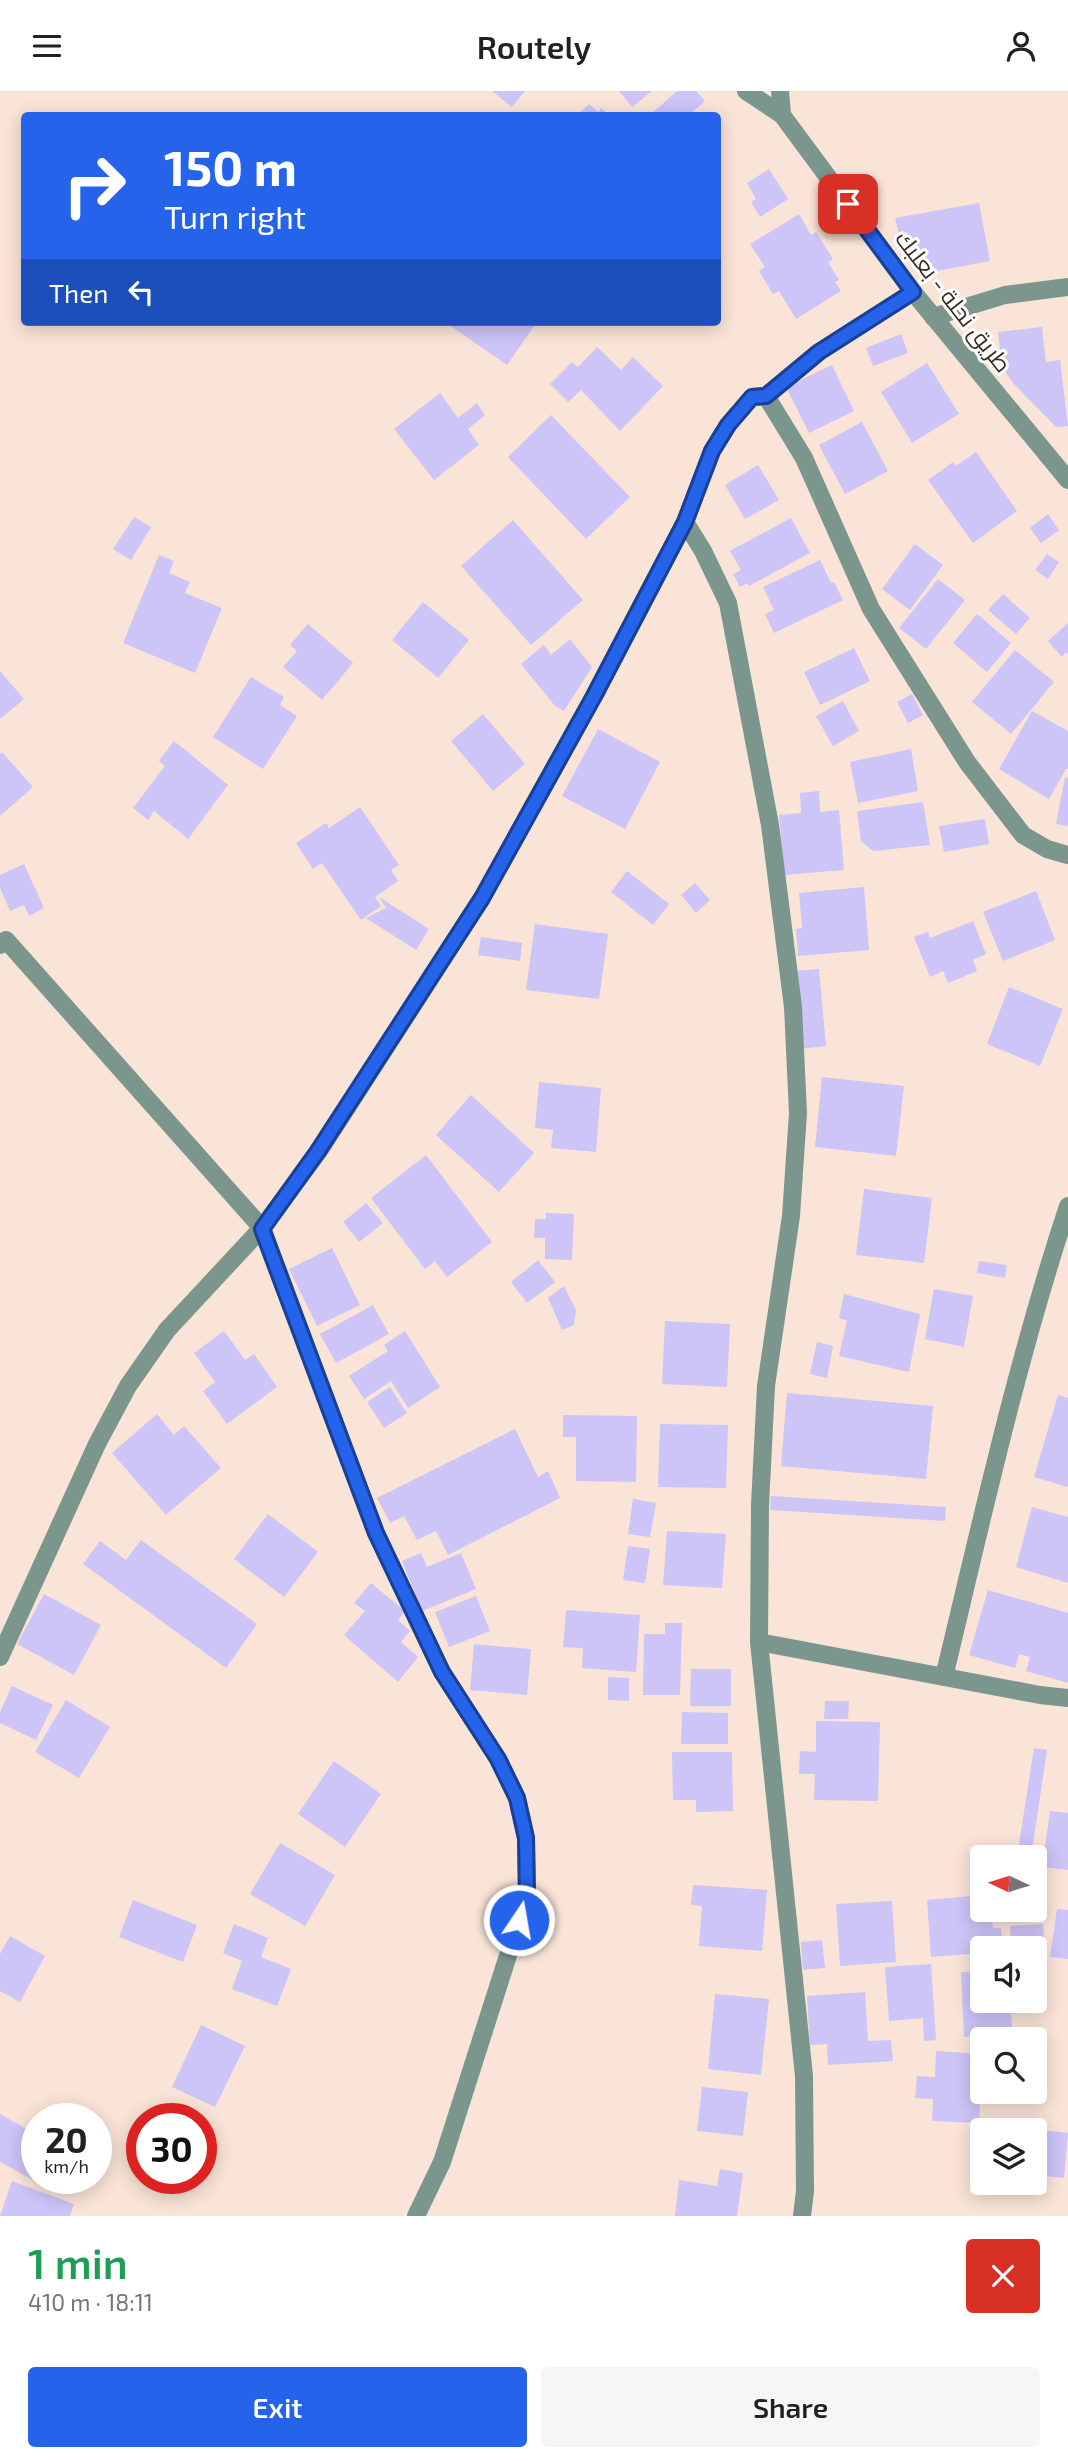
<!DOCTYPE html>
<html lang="en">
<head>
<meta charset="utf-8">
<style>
	body { margin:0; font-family:"Exo 2",Cairo,sans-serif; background:#f6f6f6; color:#202124; height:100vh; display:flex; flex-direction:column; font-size:26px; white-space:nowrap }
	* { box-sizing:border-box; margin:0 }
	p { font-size:23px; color:#757577 }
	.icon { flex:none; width:38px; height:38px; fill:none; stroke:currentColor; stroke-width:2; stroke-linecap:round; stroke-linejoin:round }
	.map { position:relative; height:2125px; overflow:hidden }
	.side { display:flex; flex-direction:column; background:#fff; flex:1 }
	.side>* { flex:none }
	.guide { position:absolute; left:21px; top:21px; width:700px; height:214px; border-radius:7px; box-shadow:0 4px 18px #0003; background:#2563eb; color:#fff; overflow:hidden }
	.needle { width:46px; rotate:274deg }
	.buttons { position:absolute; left:970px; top:1754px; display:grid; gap:14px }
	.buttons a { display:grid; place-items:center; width:77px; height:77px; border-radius:7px; background:#fff; box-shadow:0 4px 18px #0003; font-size:35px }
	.speed { position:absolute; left:21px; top:2012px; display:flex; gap:14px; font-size:35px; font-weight:700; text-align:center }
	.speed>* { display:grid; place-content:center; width:91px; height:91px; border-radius:50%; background:#fff; box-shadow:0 4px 18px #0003; line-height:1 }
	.speed small { font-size:18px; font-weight:400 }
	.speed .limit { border:10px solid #d22; background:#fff; color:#111 }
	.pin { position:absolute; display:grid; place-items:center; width:60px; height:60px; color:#fff; margin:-30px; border-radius:14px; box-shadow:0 4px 10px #0006 }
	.me { position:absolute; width:77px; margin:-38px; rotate:12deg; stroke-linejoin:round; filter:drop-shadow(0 0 5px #0008) }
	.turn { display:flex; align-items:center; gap:24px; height:147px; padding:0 28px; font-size:32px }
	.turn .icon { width:91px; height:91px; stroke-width:2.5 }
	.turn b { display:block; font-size:49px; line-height:60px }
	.then { display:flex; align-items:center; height:66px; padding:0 28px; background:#0003; gap:14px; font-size:26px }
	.round { display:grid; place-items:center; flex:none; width:74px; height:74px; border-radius:7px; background:#f6f6f6 }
	.summary { display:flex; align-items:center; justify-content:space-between; height:119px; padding:0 28px }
	h1 { font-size:42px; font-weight:600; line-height:52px; color:#1e9e55 }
	.primary-button { display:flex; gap:14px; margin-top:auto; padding:14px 28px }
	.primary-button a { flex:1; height:80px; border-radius:7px; background:#2563eb; color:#fff; font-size:28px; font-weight:600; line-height:80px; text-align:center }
	.primary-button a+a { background:#f6f6f6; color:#202124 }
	header { display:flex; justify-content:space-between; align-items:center; height:91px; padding:0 28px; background:#fff; font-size:32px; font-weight:600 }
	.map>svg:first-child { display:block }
</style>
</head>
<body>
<header><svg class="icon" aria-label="menu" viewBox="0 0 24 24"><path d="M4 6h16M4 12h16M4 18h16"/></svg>Routely<svg class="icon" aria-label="person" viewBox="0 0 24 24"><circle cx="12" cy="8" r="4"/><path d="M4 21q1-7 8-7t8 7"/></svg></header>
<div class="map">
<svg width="1068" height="2125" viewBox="0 0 1068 2125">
	<rect width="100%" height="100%" fill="#fae4d7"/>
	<path fill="#cdc4f7" d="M 492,0 L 525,0 L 512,16 Z
		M 619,0 L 652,0 L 632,16 Z
		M 677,0 L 696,0 L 705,10 L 689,24 L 650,24 Z
		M 589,13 L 598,21 L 601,17 L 609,24 L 577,24 Z
		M 769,78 L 788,108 L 760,126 L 751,111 L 756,108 L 747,92 Z
		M 979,112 L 990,170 L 926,182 L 922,162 L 911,164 L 907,141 L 899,143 L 895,127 Z
		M 799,123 L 811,144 L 816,141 L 833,168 L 828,171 L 839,189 L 835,191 L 841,200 L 796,228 L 779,200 L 773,203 L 759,180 L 765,176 L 750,153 Z
		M 445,231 L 537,231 L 507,274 Z
		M 1042,236 L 1046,271 L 1060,269 L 1068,335 L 1056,336 L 1013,292 L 1002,276 L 998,241 Z
		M 901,243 L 908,262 L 873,275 L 866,257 Z
		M 597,256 L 621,279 L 633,266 L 663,295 L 620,340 L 581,299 L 568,311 L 550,293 L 572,271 L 578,276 Z
		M 927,272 L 959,323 L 912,352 L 881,301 Z
		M 832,274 L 854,320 L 809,342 L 786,296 Z
		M 440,302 L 458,327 L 477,312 L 485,324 L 468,338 L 479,354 L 434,389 L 394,338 Z
		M 551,324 L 630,406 L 586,448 L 508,366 Z
		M 862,331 L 888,380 L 845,403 L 819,354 Z
		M 976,361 L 1017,420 L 973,452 L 928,389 L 953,371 L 956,375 Z
		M 758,374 L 779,409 L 745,428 L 725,394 Z
		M 1048,423 L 1059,439 L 1041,452 L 1030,437 Z
		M 134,426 L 151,436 L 131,469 L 113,458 Z
		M 791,427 L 810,462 L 749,495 L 747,492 L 740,496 L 733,483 L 741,479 L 730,460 Z
		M 513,429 L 583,509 L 531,554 L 461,475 Z
		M 915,453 L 943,474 L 910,519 L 882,498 Z
		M 1047,463 L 1059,471 L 1048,488 L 1035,479 Z
		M 159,464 L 174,470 L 169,482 L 190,491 L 185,502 L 222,517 L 195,582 L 123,552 Z
		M 820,469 L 831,492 L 834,491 L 843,509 L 774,542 L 765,523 L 774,519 L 763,496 Z
		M 938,488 L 965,509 L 926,558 L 899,537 Z
		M 1003,503 L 1030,527 L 1016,543 L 988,519 Z
		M 423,511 L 469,549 L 438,587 L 392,549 Z
		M 977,523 L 1011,552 L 987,581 L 953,552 Z
		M 1068,532 L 1068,563 L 1066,561 L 1062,566 L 1048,550 Z
		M 308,533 L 353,572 L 322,609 L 283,576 L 297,560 L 290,554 Z
		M 570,548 L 592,576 L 564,620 L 555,615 L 521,573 L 544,554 L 551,564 Z
		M 854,557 L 870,590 L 820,614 L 804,581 Z
		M 1015,559 L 1054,591 L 1011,643 L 972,611 Z
		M 0,580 L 24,608 L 0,628 Z
		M 251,586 L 284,606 L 280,614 L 297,625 L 263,678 L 213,646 Z
		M 912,603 L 923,624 L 908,632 L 897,611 Z
		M 843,610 L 859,640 L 833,655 L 816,625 Z
		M 1032,620 L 1068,640 L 1068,678 L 1066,678 L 1049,708 L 999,678 Z
		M 483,623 L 525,673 L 493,700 L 451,650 Z
		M 598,638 L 660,671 L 625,738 L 562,705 Z
		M 174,650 L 228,694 L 188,748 L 154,720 L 148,729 L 133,717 L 165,675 L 159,670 Z
		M 911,658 L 918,700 L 858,712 L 850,671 Z
		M 2,661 L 33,696 L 0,725 L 0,663 Z
		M 1065,686 L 1068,687 L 1068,735 L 1056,733 Z
		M 819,700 L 820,721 L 839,719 L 844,779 L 784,784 L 779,724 L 801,722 L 800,702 Z
		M 923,711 L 930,754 L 873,760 L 861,750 L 857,720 Z
		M 360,716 L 399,774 L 391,779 L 398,790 L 375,806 L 381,815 L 361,829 L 322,772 L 313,778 L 296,752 L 326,732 L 329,737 Z
		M 985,728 L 989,753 L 944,761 L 939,735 Z
		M 24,773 L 44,817 L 29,825 L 24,814 L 10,820 L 0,797 L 0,784 Z
		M 627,780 L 669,813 L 653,834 L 611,801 Z
		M 695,792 L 710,809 L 696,822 L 681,804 Z
		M 864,796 L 869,859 L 798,865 L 796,838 L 802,837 L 799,802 Z
		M 1036,800 L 1055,849 L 1003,870 L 983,821 Z
		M 379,806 L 429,838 L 416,859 L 366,827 L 386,817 Z
		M 973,830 L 986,863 L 973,869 L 977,880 L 948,892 L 943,880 L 930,886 L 914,846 L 928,841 L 930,847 Z
		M 535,833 L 608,843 L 599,908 L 526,899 Z
		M 481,846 L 522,852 L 520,870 L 478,864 Z
		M 819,878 L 826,955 L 800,958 L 794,880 Z
		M 1009,896 L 1063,918 L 1040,975 L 987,953 Z
		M 822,986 L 904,995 L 896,1065 L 815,1056 Z
		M 539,991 L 601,997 L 596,1061 L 551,1057 L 553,1039 L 535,1037 Z
		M 471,1004 L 534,1062 L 499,1101 L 436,1044 Z
		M 426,1064 L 492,1151 L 447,1186 L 435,1170 L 425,1178 L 371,1107 Z
		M 864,1098 L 932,1107 L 924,1172 L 856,1164 Z
		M 366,1112 L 383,1132 L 359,1151 L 343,1131 Z
		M 546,1122 L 574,1123 L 572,1169 L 545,1168 L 545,1147 L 534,1147 L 535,1128 L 546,1128 Z
		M 332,1157 L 360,1214 L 317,1235 L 289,1178 Z
		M 538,1169 L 555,1191 L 527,1212 L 511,1191 Z
		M 979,1170 L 1007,1174 L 1005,1187 L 977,1182 Z
		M 564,1195 L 576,1219 L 574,1234 L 562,1239 L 548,1207 Z
		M 934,1198 L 973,1205 L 964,1256 L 925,1248 Z
		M 844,1203 L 920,1223 L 909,1281 L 839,1265 L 847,1230 L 839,1227 Z
		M 373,1214 L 389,1243 L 336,1272 L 320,1243 Z
		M 665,1230 L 730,1233 L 727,1296 L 662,1293 Z
		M 224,1240 L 245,1269 L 254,1263 L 277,1296 L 227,1333 L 203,1300 L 215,1291 L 194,1262 Z
		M 405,1240 L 440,1296 L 408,1317 L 391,1290 L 364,1308 L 349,1285 L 388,1260 L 384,1254 Z
		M 817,1251 L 833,1255 L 827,1287 L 810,1283 Z
		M 390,1296 L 407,1322 L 384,1337 L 367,1311 Z
		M 787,1302 L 933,1315 L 926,1388 L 781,1375 Z
		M 1058,1304 L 1068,1307 L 1068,1396 L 1034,1386 Z
		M 157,1323 L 174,1344 L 184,1335 L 221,1377 L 166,1424 L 112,1362 Z
		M 563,1324 L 637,1325 L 636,1391 L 576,1390 L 576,1346 L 563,1346 Z
		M 660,1333 L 728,1334 L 726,1397 L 658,1396 Z
		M 515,1338 L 538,1386 L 548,1380 L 560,1407 L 448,1464 L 436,1440 L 417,1449 L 404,1425 L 390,1432 L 377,1407 Z
		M 771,1405 L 946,1416 L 945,1430 L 770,1419 Z
		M 633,1408 L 656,1412 L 650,1446 L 628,1443 Z
		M 1032,1416 L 1068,1426 L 1068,1492 L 1016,1476 Z
		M 268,1423 L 318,1461 L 284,1506 L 234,1468 Z
		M 667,1440 L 726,1443 L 722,1497 L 663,1494 Z
		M 141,1449 L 257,1533 L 226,1577 L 83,1473 L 100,1450 L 126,1469 Z
		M 628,1455 L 650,1458 L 645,1492 L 623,1489 Z
		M 421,1462 L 427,1476 L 461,1462 L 476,1498 L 422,1520 L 402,1470 Z
		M 371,1492 L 405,1520 L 398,1529 L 410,1540 L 401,1551 L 418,1566 L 398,1591 L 344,1544 L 365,1520 L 354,1512 Z
		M 988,1499 L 1068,1522 L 1068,1592 L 1026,1580 L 1030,1566 L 1019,1563 L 1015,1577 L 969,1564 Z
		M 44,1503 L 101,1534 L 74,1584 L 17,1553 Z
		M 476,1505 L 490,1540 L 449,1556 L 435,1521 Z
		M 566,1519 L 640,1524 L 636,1581 L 582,1577 L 583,1557 L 563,1556 Z
		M 665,1532 L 682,1532 L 680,1604 L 643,1604 L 644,1543 L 665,1543 Z
		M 474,1553 L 531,1558 L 527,1604 L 470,1599 Z
		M 691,1578 L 731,1578 L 731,1615 L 690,1615 Z
		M 608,1586 L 629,1587 L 629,1610 L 608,1609 Z
		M 12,1595 L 53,1614 L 36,1649 L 0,1632 L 0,1621 Z
		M 66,1609 L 110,1636 L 79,1687 L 35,1661 Z
		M 825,1610 L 849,1610 L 848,1628 L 824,1628 Z
		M 682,1621 L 728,1622 L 728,1653 L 681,1653 Z
		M 816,1630 L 880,1631 L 878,1710 L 814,1709 L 815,1683 L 799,1683 L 800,1660 L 816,1661 Z
		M 1034,1657 L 1047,1659 L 1031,1766 L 1017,1766 Z
		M 672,1661 L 732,1661 L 733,1720 L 696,1721 L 696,1709 L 673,1709 Z
		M 334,1670 L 381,1703 L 345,1756 L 298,1723 Z
		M 1050,1720 L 1068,1722 L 1068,1779 L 1042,1776 Z
		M 280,1752 L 335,1784 L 305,1835 L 250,1803 Z
		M 693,1794 L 767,1799 L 762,1860 L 699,1855 L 702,1815 L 691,1814 Z
		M 982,1804 L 982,1818 L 991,1818 L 993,1837 L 1001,1837 L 1003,1857 L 982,1857 L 982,1862 L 931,1866 L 927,1809 Z
		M 133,1809 L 197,1834 L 183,1871 L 119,1846 Z
		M 892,1810 L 896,1871 L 840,1875 L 836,1813 Z
		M 1057,1818 L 1068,1819 L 1068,1868 L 1050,1866 Z
		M 234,1833 L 268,1847 L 261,1866 L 291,1878 L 277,1915 L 232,1898 L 242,1870 L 223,1862 Z
		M 1043,1833 L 1045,1859 L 1011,1857 L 1010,1835 Z
		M 10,1845 L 45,1865 L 20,1911 L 0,1900 L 0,1863 Z
		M 822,1849 L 825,1877 L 803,1879 L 801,1851 Z
		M 931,1873 L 936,1949 L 924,1950 L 923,1927 L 889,1930 L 885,1876 Z
		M 982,1880 L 982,1909 L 1011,1909 L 1012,1944 L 964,1946 L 961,1881 Z
		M 865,1901 L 868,1950 L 891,1949 L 893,1970 L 828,1974 L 827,1953 L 810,1954 L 807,1905 Z
		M 715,1903 L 769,1908 L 761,1984 L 708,1978 Z
		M 201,1934 L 245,1955 L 215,2016 L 172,1996 Z
		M 936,1960 L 982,1963 L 979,2032 L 932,2030 L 933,2008 L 915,2007 L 917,1985 L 935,1986 Z
		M 702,1996 L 748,2001 L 743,2045 L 697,2040 Z
		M 0,2023 L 37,2044 L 35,2090 L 0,2071 Z
		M 1034,2038 L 1068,2042 L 1064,2087 L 1034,2084 Z
		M 720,2078 L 743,2082 L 737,2125 L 675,2125 L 679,2089 L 717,2095 Z
		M 12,2090 L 74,2113 L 70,2125 L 0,2125 Z"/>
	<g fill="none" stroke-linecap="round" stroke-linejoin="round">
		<path stroke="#7a968d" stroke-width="18" d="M 746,0 L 782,24 L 913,201 L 1068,389
			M 780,0 L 782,24
			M 933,226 L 1005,204 L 1068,196
			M 766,305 L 804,367 L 871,518 L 967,671 L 1023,744 L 1047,758 L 1068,764
			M 685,431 L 703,460 L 728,512 L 770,734 L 793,916 L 798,1022 L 791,1125 L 766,1295 L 760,1414 L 759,1551 L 804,1985 L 805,2100 L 802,2125
			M 0,854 L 6,849 L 262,1137 L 376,1442 L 442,1581 L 498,1668 L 517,1707 L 526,1747 L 527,1805 L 442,2071 L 416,2125
			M 759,1551 L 1040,1604 L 1068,1607
			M 0,1566 L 97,1353 L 128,1295 L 167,1239 L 262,1137 L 319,1060 L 482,807 L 594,605 L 685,431 L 712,360 L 728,334 L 752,306 L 766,305 L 819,261 L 913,201
			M 944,1586 C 982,1428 1017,1269 1068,1115"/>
	</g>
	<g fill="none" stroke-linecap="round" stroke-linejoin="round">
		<g stroke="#184099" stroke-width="18">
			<path id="route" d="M 519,1829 L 527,1805 L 526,1747 L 517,1707 L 498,1668 L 442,1581 L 376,1442 L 262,1138 L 318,1060 L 482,807 L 594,605 L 685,431 L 712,360 L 728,334 L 752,306 L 766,305 L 819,261 L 913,201 L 848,113"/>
		</g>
		<use href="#route" stroke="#2563eb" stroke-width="12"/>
	</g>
	<g text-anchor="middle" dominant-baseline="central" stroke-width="6" stroke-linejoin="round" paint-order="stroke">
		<g font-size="23" fill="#3c281b" stroke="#fff">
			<text transform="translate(954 210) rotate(52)">طريق نحلة - بعلبك</text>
		</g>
	</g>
</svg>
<div class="buttons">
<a><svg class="needle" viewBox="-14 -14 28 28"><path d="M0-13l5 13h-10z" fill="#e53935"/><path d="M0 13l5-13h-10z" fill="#757577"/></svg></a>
<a><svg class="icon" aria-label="sound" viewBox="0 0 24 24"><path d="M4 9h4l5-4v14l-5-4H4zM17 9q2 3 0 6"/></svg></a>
<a><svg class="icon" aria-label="search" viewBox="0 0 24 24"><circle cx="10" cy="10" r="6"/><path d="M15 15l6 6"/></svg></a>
<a><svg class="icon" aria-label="layers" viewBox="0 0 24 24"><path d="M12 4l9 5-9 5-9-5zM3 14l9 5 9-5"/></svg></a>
</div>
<div class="speed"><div>20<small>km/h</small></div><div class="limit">30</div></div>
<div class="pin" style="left:848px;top:113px;background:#d93025"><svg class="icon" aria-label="arrive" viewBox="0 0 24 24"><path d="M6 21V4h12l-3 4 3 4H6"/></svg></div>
<svg class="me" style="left:519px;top:1829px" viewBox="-20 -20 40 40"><circle r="17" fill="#2563eb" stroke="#fff" stroke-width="3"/><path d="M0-11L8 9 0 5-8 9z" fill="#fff"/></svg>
<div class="guide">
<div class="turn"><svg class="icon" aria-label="right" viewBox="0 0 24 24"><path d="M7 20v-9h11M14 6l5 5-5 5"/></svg><div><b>150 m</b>Turn right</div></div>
<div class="then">Then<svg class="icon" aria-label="left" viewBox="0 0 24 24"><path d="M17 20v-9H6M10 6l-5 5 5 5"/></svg></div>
</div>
</div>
<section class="side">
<div class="summary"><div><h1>1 min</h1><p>410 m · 18:11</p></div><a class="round" style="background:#d93025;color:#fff"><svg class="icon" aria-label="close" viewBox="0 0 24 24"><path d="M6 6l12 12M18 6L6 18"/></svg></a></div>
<div class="primary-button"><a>Exit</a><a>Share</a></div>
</section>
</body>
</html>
